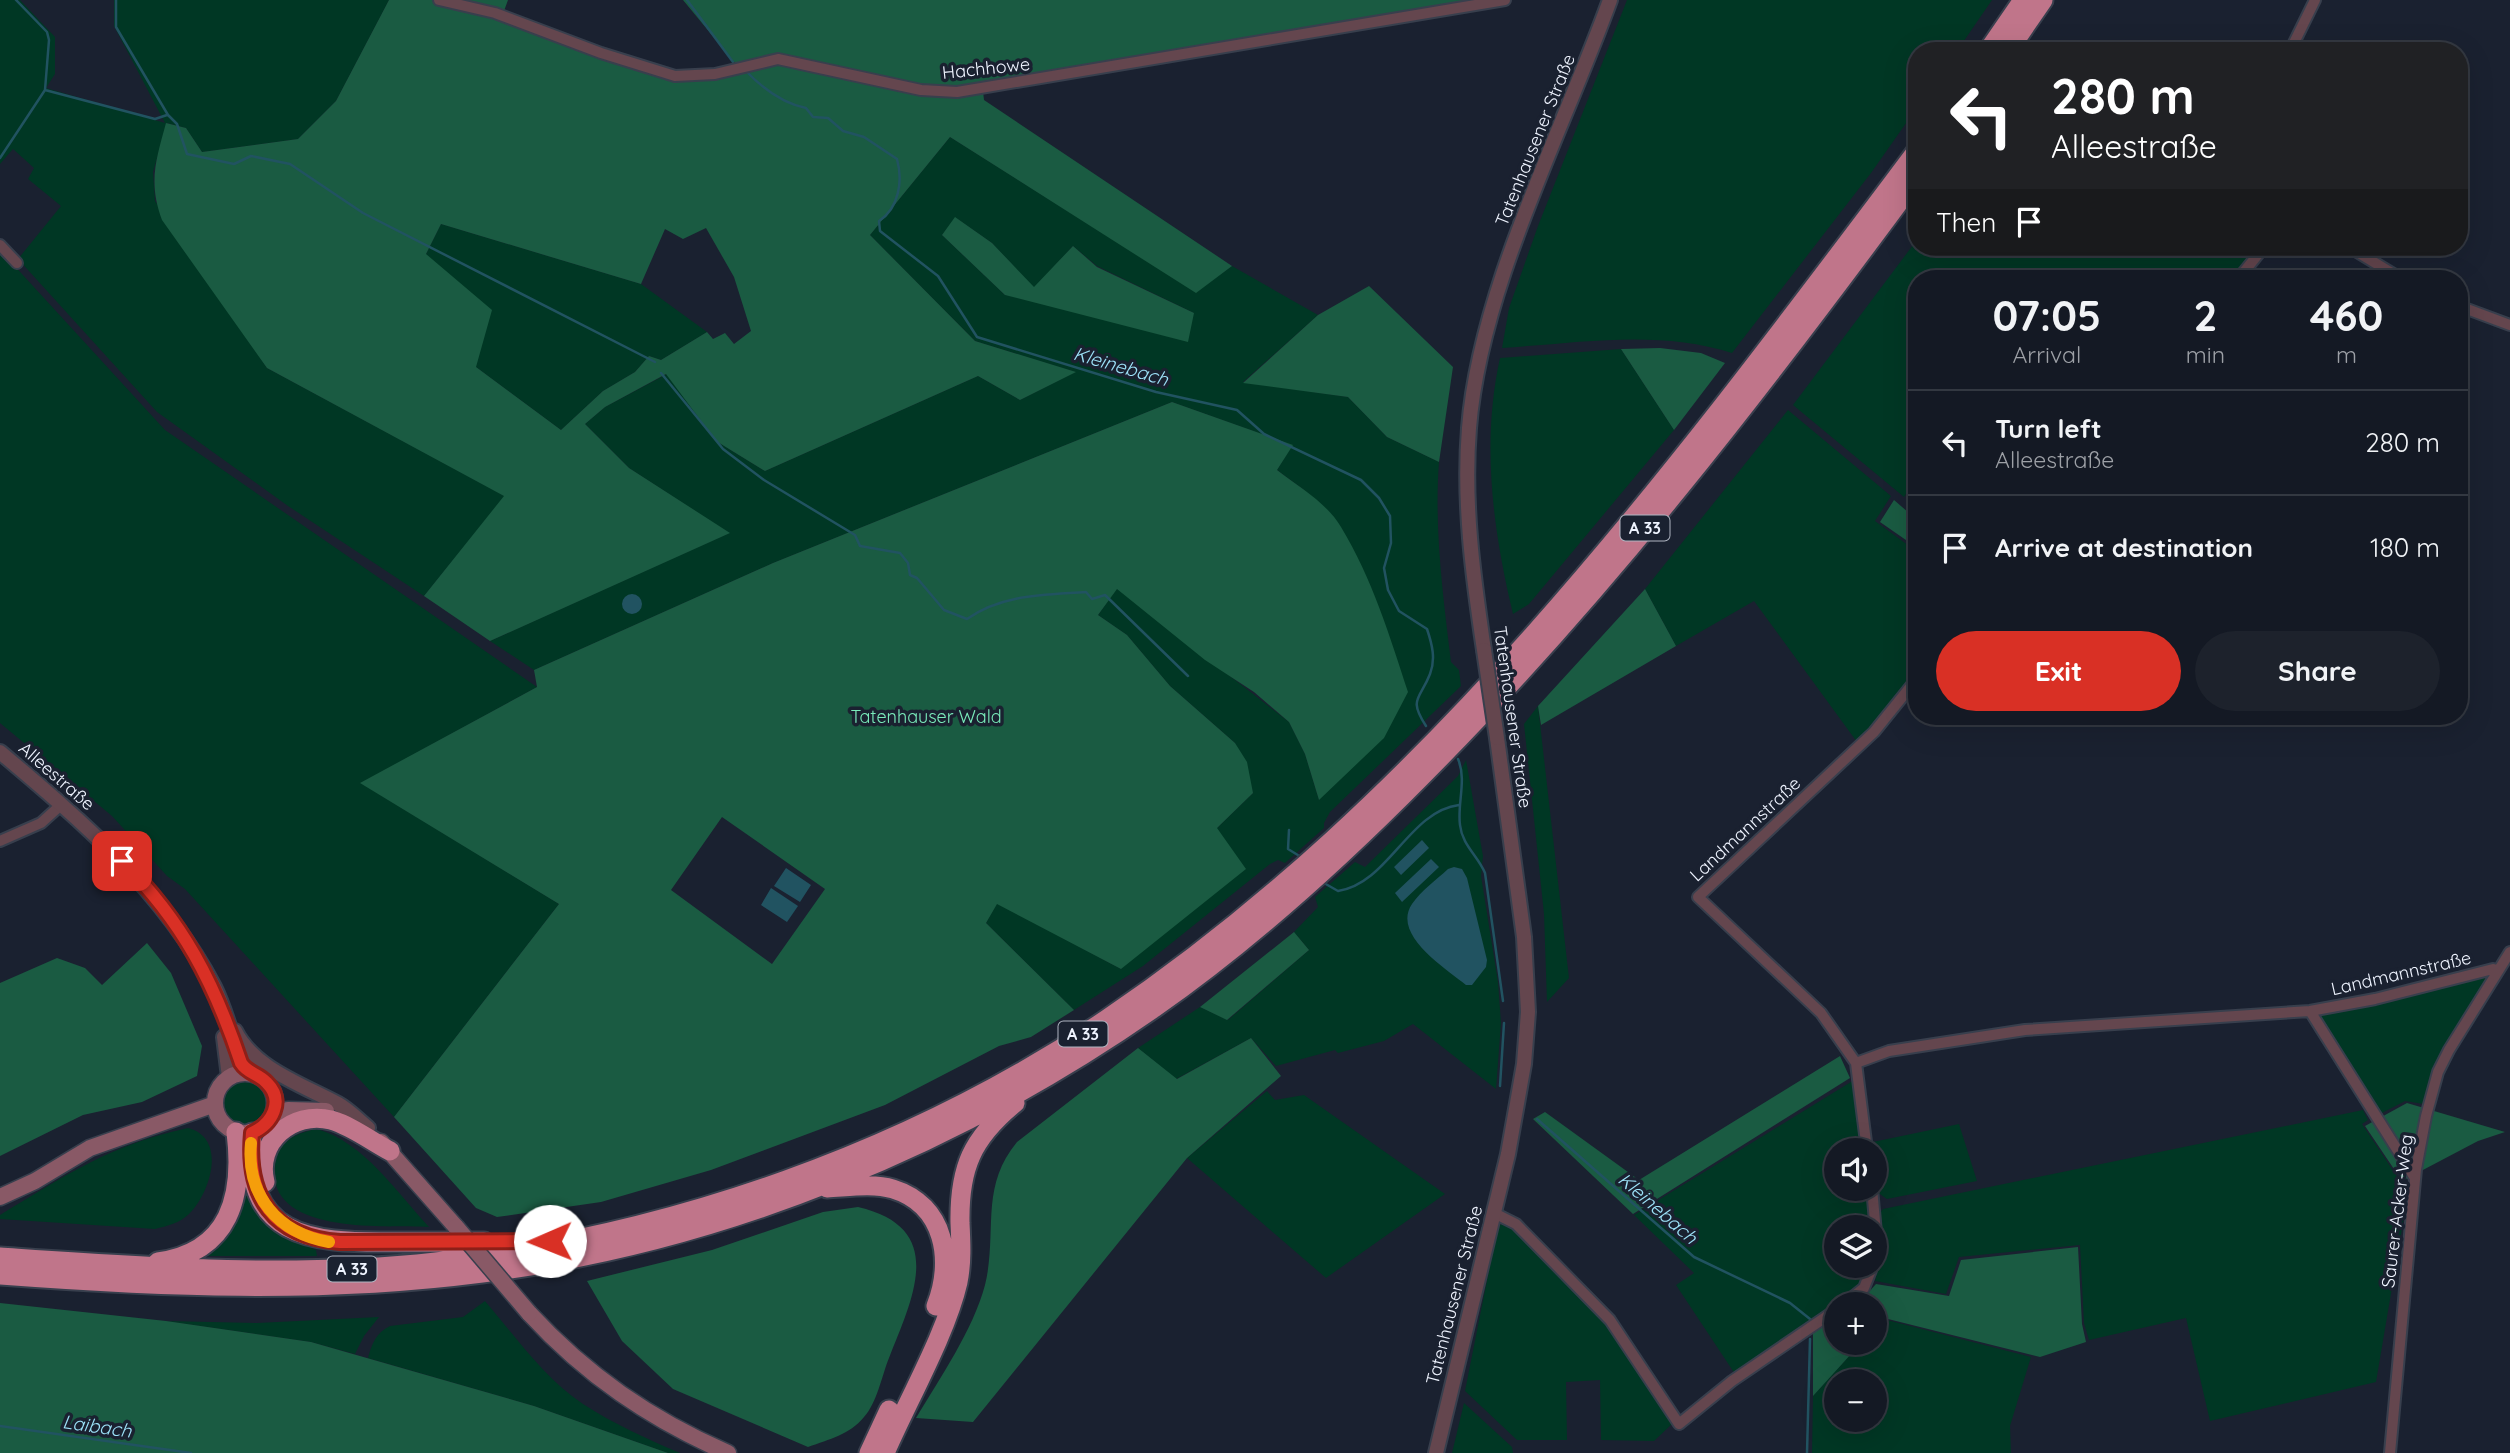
<!DOCTYPE html>
<html lang="en">
<head>
<meta charset="utf-8">
<style>
	body { margin:0; font-family:Quicksand,sans-serif; background:#1d222c; color:#f1f3f6; height:100vh; display:flex; flex-direction:column; font-size:26px; white-space:nowrap }
	* { box-sizing:border-box; margin:0 }
	p { font-size:23px; color:#9da0a6 }
	.icon { flex:none; width:38px; height:38px; fill:none; stroke:currentColor; stroke-width:2; stroke-linecap:round; stroke-linejoin:round }
	.map { position:relative; flex:1; overflow:hidden }
	.side { position:absolute; left:1908px; top:270px; width:560px; height:455px; display:flex; flex-direction:column; background:#141924; border-radius:28px; box-shadow:0 7px 28px #0002,0 0 0 2px #333841 }
	.side>* { flex:none }
	.hud { position:absolute; left:1908px; top:42px; width:560px; height:214px; border-radius:28px; box-shadow:0 7px 28px #0002,0 0 0 2px #333841; background:#202124; color:#fff; overflow:hidden }
	.fabs { position:absolute; left:1824px; top:1138px; display:grid; gap:14px }
	.fabs a { display:grid; place-items:center; width:63px; height:63px; border-radius:50%; background:#141924; box-shadow:0 7px 28px #0002,0 0 0 2px #333841; font-size:35px }
	.pin { position:absolute; display:grid; place-items:center; width:60px; height:60px; color:#fff; margin:-30px; border-radius:14px; box-shadow:0 4px 10px #0006 }
	.me { position:absolute; width:77px; margin:-38px; rotate:269deg; stroke-linejoin:round; filter:drop-shadow(0 0 5px #0008) }
	.turn { display:flex; align-items:center; gap:24px; height:147px; padding:0 28px; font-size:32px }
	.turn .icon { width:91px; height:91px; stroke-width:2.5 }
	.turn b { display:block; font-size:49px; line-height:60px }
	.then { display:flex; align-items:center; height:66px; padding:0 28px; background:#0003; gap:14px; font-size:26px }
	.eta { display:flex; justify-content:space-evenly; align-items:center; height:119px; text-align:center }
	.eta b { font-size:42px; font-weight:800; line-height:49px }
	.primary-button { display:flex; gap:14px; margin-top:auto; padding:14px 28px }
	.primary-button a { flex:1; height:80px; border-radius:42px; background:#d93025; color:#fff; font-size:28px; font-weight:800; line-height:80px; text-align:center }
	.primary-button a+a { background:#1d222c; color:#f1f3f6 }
	ul { padding:0; list-style:none }
	li { display:flex; align-items:center; gap:21px; height:105px; padding:0 28px; border-top:2px solid #333841 }
	li div { flex:1 }
	li b { display:block; font-size:26px }
	li em { font-style:normal }
	.map>svg:first-child { display:block }
</style>
</head>
<body>
<div class="map">
<svg width="2510" height="1453" viewBox="0 0 2510 1453">
	<rect width="100%" height="100%" fill="#1a2130"/>
	<path fill="#003724" fill-rule="evenodd" d="M 0,0 L 20,0 L 55,37 L 55,74 L 46,88 L 165,123 L 114,26 L 114,0 L 389,0 L 336,101 L 298,139 L 202,152 L 186,128 L 167,123 L 153,172 L 155,201 L 267,368 L 505,496 L 424,596 L 288,506 L 157,412 L 18,259 L 61,206 L 28,179 L 34,168 L 13,149 L 0,164 Z
		M 1627,0 L 1992,0 L 1957,51 L 1916,51 L 1916,109 L 1871,173 L 1732,353 C 1659,329 1578,343 1502,348 L 1509,308 L 1538,226 Z
		M 950,137 L 1196,292 L 1232,266 L 1318,315 L 1243,382 L 1348,397 L 1387,437 L 1439,462 C 1434,529 1443,595 1451,662 L 1459,670 L 1461,686 L 1330,812 L 1324,823 L 1324,828 L 1285,863 L 1278,860 L 1270,864 L 1143,966 L 1074,1010 L 986,923 L 997,903 L 1121,969 L 1217,828 L 1253,793 L 1235,743 L 1170,686 L 1127,635 L 1098,615 L 1117,588 L 1289,722 L 1305,754 L 1319,800 L 1304,490 L 1277,470 L 1292,445 L 1172,402 L 773,563 L 534,670 L 490,641 L 729,533 L 629,468 L 585,424 L 605,407 L 667,374 L 716,441 L 765,471 L 978,376 L 1020,400 L 1075,372 L 975,341 L 870,235 ZM 956,218 L 992,243 L 1034,288 L 1073,246 L 1097,266 L 1194,313 L 1005,295 L 942,235 Z
		M 441,224 L 641,284 L 707,332 L 661,360 L 649,356 L 635,372 L 603,391 L 561,430 L 476,367 L 426,254 Z
		M 1916,241 L 1916,247 L 2256,247 L 2231,278 L 1916,278 L 1916,478 L 1904,497 L 1793,405 Z
		M 0,250 L 165,430 L 537,687 L 361,783 L 559,904 L 394,1117 L 185,889 L 167,876 L 112,816 L 0,723 Z
		M 1621,349 L 1674,430 L 1529,604 L 1513,614 C 1493,530 1481,444 1500,358 Z
		M 1788,410 L 1891,496 L 1875,521 L 1916,551 L 1916,673 L 1857,742 L 1754,601 L 1676,646 L 1645,589 Z
		M 1538,706 L 1569,978 L 1547,1002 L 1544,914 L 1524,724 Z
		M 1466,760 L 1483,856 L 1481,876 L 1498,982 L 1501,1023 L 1496,1089 L 1413,1024 L 1384,1041 L 1338,1053 L 1335,1050 L 1276,1066 L 1251,1038 L 1176,1079 L 1138,1048 L 1200,1007 L 1228,1020 L 1309,950 L 1294,932 L 1318,907 L 1315,897 L 1355,862 L 1365,867 L 1458,776 Z
		M 2488,974 L 2489,976 L 2445,1046 L 2424,1104 L 2405,1101 L 2378,1115 L 2319,1014 L 2414,995 Z
		M 1854,1080 L 1862,1150 L 1836,1150 L 1836,1188 L 1867,1188 L 1871,1227 L 1836,1227 L 1836,1265 L 1869,1265 L 1862,1285 L 1836,1307 L 1735,1374 L 1676,1285 L 1694,1273 L 1634,1215 Z
		M224 1103a21 21 0 1 1 42 0a21 21 0 1 1-42 0Z
		M 1267,1091 L 1275,1100 L 1304,1095 L 1445,1194 L 1326,1278 L 1187,1158 Z
		M 2363,1110 L 2368,1120 L 2362,1124 L 2408,1193 L 2376,1382 L 2210,1421 L 2186,1318 L 2089,1340 L 2084,1323 L 2080,1245 L 1959,1257 L 1946,1294 L 1875,1281 L 1880,1260 L 1878,1215 L 1883,1209 Z
		M 1959,1124 L 1977,1181 L 1887,1199 L 1877,1192 L 1873,1142 Z
		M 188,1128 C 228,1138 210,1194 189,1214 C 180,1223 167,1226 155,1229 L 0,1219 L 0,1215 C 66,1175 112,1144 188,1128 Z
		M 317,1129 C 364,1142 398,1194 429,1227 C 385,1225 258,1237 276,1158 C 281,1139 300,1132 317,1129 Z
		M 245,1172 L 282,1234 L 316,1250 L 317,1256 L 204,1256 C 235,1236 245,1208 245,1172 Z
		M 1509,1223 L 1608,1322 L 1672,1424 L 1654,1441 L 1601,1440 L 1600,1380 L 1566,1382 L 1567,1440 L 1517,1440 L 1465,1391 L 1498,1225 Z
		M 485,1301 C 515,1336 544,1378 583,1404 C 614,1424 647,1439 680,1453 L 668,1453 L 534,1406 L 368,1358 C 372,1343 376,1333 390,1326 L 463,1317 Z
		M 379,1317 L 364,1336 L 355,1354 L 311,1342 L 166,1321 L 257,1323 Z
		M 1883,1319 L 2031,1357 L 2010,1426 L 2011,1453 L 1812,1453 L 1813,1396 L 1862,1342 L 1874,1342 L 1874,1329 ZM 1836,1381 L 1874,1381 L 1874,1419 L 1836,1419 Z
		M 1464,1403 L 1512,1447 L 1513,1453 L 1452,1453 Z"/>
	<path fill="#1a5b42" fill-rule="evenodd" d="M 389,0 L 508,0 L 504,11 L 603,49 L 675,71 L 708,70 L 735,63 L 683,0 L 1475,0 L 982,82 L 984,100 L 1232,266 L 1196,293 L 950,137 L 870,235 L 975,341 L 1076,372 L 1020,400 L 978,376 L 765,471 L 716,441 L 666,374 L 605,407 L 585,424 L 629,468 L 730,533 L 490,641 L 424,596 L 504,496 L 267,368 L 162,220 C 148,182 156,160 166,123 L 186,128 L 202,152 L 298,139 L 336,101 ZM 441,224 L 641,284 L 665,229 L 683,239 L 706,228 L 734,277 L 751,331 L 734,344 L 725,333 L 713,339 L 707,332 L 661,360 L 649,356 L 635,372 L 603,391 L 561,430 L 476,367 L 492,310 L 426,254 Z
		M 955,217 L 992,243 L 1034,287 L 1073,246 L 1097,267 L 1194,313 L 1188,342 L 1005,295 L 942,235 Z
		M 1369,286 L 1453,367 L 1439,462 L 1387,437 L 1348,397 L 1243,383 L 1318,315 Z
		M 1660,348 L 1701,353 L 1725,363 L 1674,430 L 1621,349 Z
		M 1172,402 L 1293,445 L 1277,470 C 1299,487 1327,503 1341,527 C 1372,578 1390,637 1408,692 L 1384,738 L 1319,800 L 1305,754 L 1289,722 L 1254,692 L 1205,660 L 1117,589 L 1098,615 L 1127,635 L 1170,686 L 1235,743 L 1247,762 L 1253,793 L 1217,828 L 1246,869 L 1121,969 L 997,904 L 986,923 L 1074,1010 L 1031,1037 L 999,1046 L 885,1105 L 711,1170 L 601,1202 L 497,1217 L 476,1208 L 394,1117 L 559,904 L 360,783 L 537,687 L 534,670 L 773,563 ZM 722,817 L 825,889 L 772,964 L 671,890 Z
		M 1894,500 L 1916,519 L 1916,547 L 1880,522 Z
		M 1645,589 L 1676,646 L 1541,725 L 1538,706 Z
		M 1294,932 L 1309,950 L 1227,1020 L 1200,1007 Z
		M 147,943 L 171,973 L 202,1046 L 197,1076 L 142,1102 L 83,1115 L 0,1156 L 0,983 L 57,958 L 85,968 L 102,985 Z
		M 1251,1038 L 1281,1076 L 1187,1158 L 973,1422 L 916,1418 C 940,1378 973,1330 985,1285 C 998,1232 979,1188 1017,1142 L 1138,1048 L 1177,1079 Z
		M 1840,1056 L 1850,1078 L 1633,1214 L 1533,1119 L 1545,1112 L 1639,1180 Z
		M 2407,1103 L 2505,1132 L 2478,1141 L 2402,1181 L 2365,1126 Z
		M 858,1207 C 948,1228 913,1297 889,1358 C 882,1375 877,1403 864,1417 C 849,1435 830,1439 808,1447 L 673,1389 L 622,1341 L 587,1281 L 712,1250 L 823,1212 Z
		M 2078,1247 L 2082,1324 L 2086,1342 L 2040,1357 L 1884,1318 L 1874,1328 L 1874,1304 L 1858,1304 L 1876,1284 L 1949,1296 L 1961,1260 Z
		M 0,1303 L 166,1321 L 311,1342 L 534,1406 L 668,1453 L 0,1453 Z
		M 1836,1319 L 1836,1342 L 1862,1342 L 1813,1396 L 1813,1333 Z"/>
	<path fill="#215361" d="M622 604a10 10 0 1 1 20 0a10 10 0 1 1-20 0Z
		M 1422,840 L 1429,848 L 1401,875 L 1394,867 Z
		M 1431,859 L 1439,867 L 1402,902 L 1395,893 Z
		M 1454,867 L 1462,869 L 1467,878 L 1487,960 L 1486,967 L 1472,985 L 1466,985 C 1447,969 1391,935 1412,904 C 1421,891 1436,880 1448,869 Z
		M 786,868 L 811,885 L 800,902 L 774,886 Z
		M 771,888 L 798,906 L 787,922 L 761,905 Z"/>
	<g fill="none" stroke-linecap="round" stroke-linejoin="round">
		<path stroke="#215361" stroke-width="2.5" d="M 116,0 L 116,27 L 168,115 L 177,124 L 187,154 L 234,164 L 251,156 L 290,164 L 363,213 L 655,362
			M 687,0 L 733,62
			M 745,70 C 762,88 781,103 806,108 L 813,117 L 828,118 L 843,131 L 864,137 L 897,159 C 903,181 899,208 879,221 L 880,231 L 938,276 L 977,337 L 1156,392 L 1237,410 L 1264,434 L 1361,480 L 1379,498 L 1390,516 L 1391,543 L 1384,568 L 1388,590 L 1399,611 L 1427,629 C 1432,644 1436,659 1430,674 C 1420,700 1408,698 1426,726
			M 45,90 L 155,119 L 167,115
			M 0,158 L 45,90 L 49,40 L 47,32 L 16,0
			M 661,373 L 723,449 L 764,480 L 855,535 L 860,546 L 900,553 L 908,563 L 910,575 L 917,578 L 944,610 L 967,619 C 1002,594 1045,595 1086,592 L 1092,599 L 1105,595 L 1188,676
			M 1458,759 C 1467,780 1457,804 1460,825 C 1462,845 1478,856 1485,873 L 1503,1001
			M 1289,830 L 1288,849 L 1301,857
			M 1324,883 L 1338,891 C 1388,884 1409,811 1459,805
			M 1500,1086 L 1504,1023
			M 1537,1119 L 1694,1257 L 1790,1303 L 1810,1319
			M 0,1426 L 191,1453
			M 1807,1453 L 1810,1339"/>
		<g stroke="#383f4d" stroke-width="14">
			<path id="minor" d="M 439,0 L 495,13 L 601,53 L 675,76 L 715,74 L 778,59 L 921,90 L 957,92 L 1505,0
				M 2290,51 L 2315,0
				M 0,245 L 17,263
				M 2349,247 L 2400,278
				M 2239,278 L 2264,247
				M 2459,306 L 2510,325
				M 0,841 L 41,823 L 62,804
				M 2310,1011 L 2415,1178
				M 1856,1063 L 1821,1013 L 1698,897 L 1874,732 L 1916,680
				M 1867,1150 L 1856,1063 L 1889,1051 L 2025,1030 L 2310,1011 L 2375,999 L 2493,969 L 2498,971
				M 1872,1188 L 1878,1255 L 1874,1263
				M 1494,1213 L 1516,1224 L 1610,1320 L 1679,1424 L 1732,1381 L 1836,1310
				M 1844,1304 L 1864,1288 L 1873,1265
				M 2390,1453 L 2416,1169 L 2426,1116 L 2438,1072 L 2449,1050 L 2510,952"/>
		</g>
		<g stroke="#383f4d" stroke-width="18">
			<path id="tertiary" d="M 1484,650 C 1473,576 1463,503 1469,428 C 1480,288 1562,133 1610,0
				M 0,752 C 83,822 163,890 214,987 C 226,1011 232,1038 241,1063 L 247,1073
				M 235,1031 C 254,1069 303,1085 338,1104 C 349,1110 358,1120 368,1128
				M 224,1037 L 229,1077
				M 1436,1453 L 1508,1154 L 1524,1064 L 1528,1012 L 1524,937 L 1497,738"/>
		</g>
		<g stroke="#383f4d" stroke-width="19">
			<path id="secondary" d="M215 1103a30 30 0 1 1 60 0a30 30 0 1 1-60 0Z
				M 274,1114 L 288,1110 L 326,1111
				M 381,1142 L 456,1227
				M 0,1197 L 35,1181 L 90,1148 L 215,1104
				M 529,1313 C 586,1375 650,1419 728,1453"/>
		</g>
		<g stroke="#383f4d" stroke-width="23">
			<path id="motorway" d="M 1988,51 L 2023,0
				M 2008,51 L 2043,0
				M 252,1133 C 242,1237 309,1243 392,1242 C 423,1242 453,1242 484,1242
				M 265,1182 C 255,1143 292,1110 331,1120 C 352,1126 371,1141 390,1151
				M 827,1188 C 848,1187 873,1183 893,1189 C 945,1205 954,1261 936,1306
				M 0,1257 C 146,1267 290,1278 436,1262 C 672,1235 909,1152 1107,1019 C 1437,796 1679,467 1916,152
				M 158,1262 C 230,1252 244,1196 236,1132
				M 0,1275 C 161,1287 320,1294 482,1273 C 722,1243 956,1146 1154,1008 C 1250,941 1339,860 1421,777 C 1604,594 1763,387 1916,179
				M 869,1453 L 889,1410
				M 885,1453 C 907,1402 946,1334 958,1282 C 962,1262 961,1243 960,1223 C 959,1168 972,1138 1015,1103"/>
		</g>
		<use href="#minor" stroke="#64464e" stroke-width="10"/>
		<use href="#tertiary" stroke="#64464e" stroke-width="14"/>
		<use href="#secondary" stroke="#895966" stroke-width="16"/>
		<use href="#motorway" stroke="#c0758a" stroke-width="19"/>
		<g stroke="#383f4d" stroke-width="18" stroke-linecap="butt">
			<path id="tertiary-bridge" d="M 1484,650 L 1497,738"/>
		</g>
		<g stroke="#383f4d" stroke-width="19" stroke-linecap="butt">
			<path id="secondary-bridge" d="M 456,1227 L 529,1313"/>
		</g>
		<use href="#tertiary-bridge" stroke="#64464e" stroke-width="14"/>
		<use href="#secondary-bridge" stroke="#895966" stroke-width="16"/>
	</g>
	<g fill="none" stroke-linecap="round" stroke-linejoin="round">
		<g stroke="#8d1f18" stroke-width="18">
			<path id="route" d="M 122,861 C 183,922 214,982 241,1063 C 248,1074 258,1073 267,1083 C 285,1101 272,1124 252,1133 C 246,1197 273,1237 340,1242 L 550,1241"/>
		</g>
		<use href="#route" stroke="#d93025" stroke-width="12"/>
		<path stroke="#f59e0b" stroke-width="12" d="M 251,1143 C 246,1196 278,1233 329,1242"/>
	</g>
	<g text-anchor="middle" dominant-baseline="central" stroke-width="7" stroke-linejoin="round" paint-order="stroke">
		<g fill="#1a2130" stroke="#afb5c1" stroke-width="2">
			<rect x="1620.5" y="515.5" width="49" height="25" rx="5"/>
			<rect x="1058.5" y="1021.5" width="49" height="25" rx="5"/>
			<rect x="327.5" y="1256.5" width="49" height="25" rx="5"/>
		</g>
		<g font-size="16" font-weight="bold" fill="#eff4ff">
			<text x="1645" y="528">A 33</text>
			<text x="1083" y="1034">A 33</text>
			<text x="352" y="1269">A 33</text>
		</g>
		<g font-size="18" fill="#eff4ff" stroke="#1a2130">
			<text transform="translate(986 68) rotate(-6)">Hachhowe</text>
			<text transform="translate(1535 140) rotate(-68)">Tatenhausener Straße</text>
			<text transform="translate(1513 717) rotate(82)">Tatenhausener Straße</text>
			<text transform="translate(57 776) rotate(41)">Alleestraße</text>
			<text transform="translate(1745 829) rotate(-43)">Landmannstraße</text>
			<text transform="translate(2401 973) rotate(-13)">Landmannstraße</text>
			<text transform="translate(2397 1211) rotate(-83)">Saurer-Acker-Weg</text>
			<text transform="translate(1454 1295) rotate(-76)">Tatenhausener Straße</text>
		</g>
		<g font-size="18" fill="#7aecbb" stroke="#1a2130">
			<text x="926" y="716">Tatenhauser Wald</text>
		</g>
		<g font-size="19" font-style="italic" fill="#9de3f9" stroke="#1a2130">
			<text transform="translate(1121 366) rotate(16)">Kleinebach</text>
			<text transform="translate(1658 1208) rotate(41)">Kleinebach</text>
			<text transform="translate(97 1426) rotate(8)">Laibach</text>
		</g>
	</g>
</svg>
<div class="fabs">
<a><svg class="icon" aria-label="sound" viewBox="0 0 24 24"><path d="M4 9h4l5-4v14l-5-4H4zM17 9q2 3 0 6"/></svg></a>
<a><svg class="icon" aria-label="layers" viewBox="0 0 24 24"><path d="M12 4l9 5-9 5-9-5zM3 14l9 5 9-5"/></svg></a>
<a>+</a>
<a>−</a>
</div>
<div class="pin" style="left:122px;top:861px;background:#d93025"><svg class="icon" aria-label="arrive" viewBox="0 0 24 24"><path d="M6 21V4h12l-3 4 3 4H6"/></svg></div>
<svg class="me" style="left:550px;top:1241px" viewBox="-20 -20 40 40"><circle r="19" fill="#fff"/><path d="M0-13L10 11 0 6-10 11z" fill="#d93025"/></svg>
<div class="hud">
<div class="turn"><svg class="icon" aria-label="left" viewBox="0 0 24 24"><path d="M17 20v-9H6M10 6l-5 5 5 5"/></svg><div><b>280 m</b>Alleestraße</div></div>
<div class="then">Then<svg class="icon" aria-label="arrive" viewBox="0 0 24 24"><path d="M6 21V4h12l-3 4 3 4H6"/></svg></div>
</div>
<section class="side">
<div class="eta">
<div><b>07:05</b><p>Arrival</p></div>
<div><b>2</b><p>min</p></div>
<div><b>460</b><p>m</p></div>
</div>
<ul>
<li><svg class="icon" aria-label="left" viewBox="0 0 24 24"><path d="M17 20v-9H6M10 6l-5 5 5 5"/></svg><div><b>Turn left</b><p>Alleestraße</p></div><em>280 m</em></li>
<li><svg class="icon" aria-label="arrive" viewBox="0 0 24 24"><path d="M6 21V4h12l-3 4 3 4H6"/></svg><div><b>Arrive at destination</b></div><em>180 m</em></li>
</ul>
<div class="primary-button"><a>Exit</a><a>Share</a></div>
</section>
</div>
</body>
</html>
